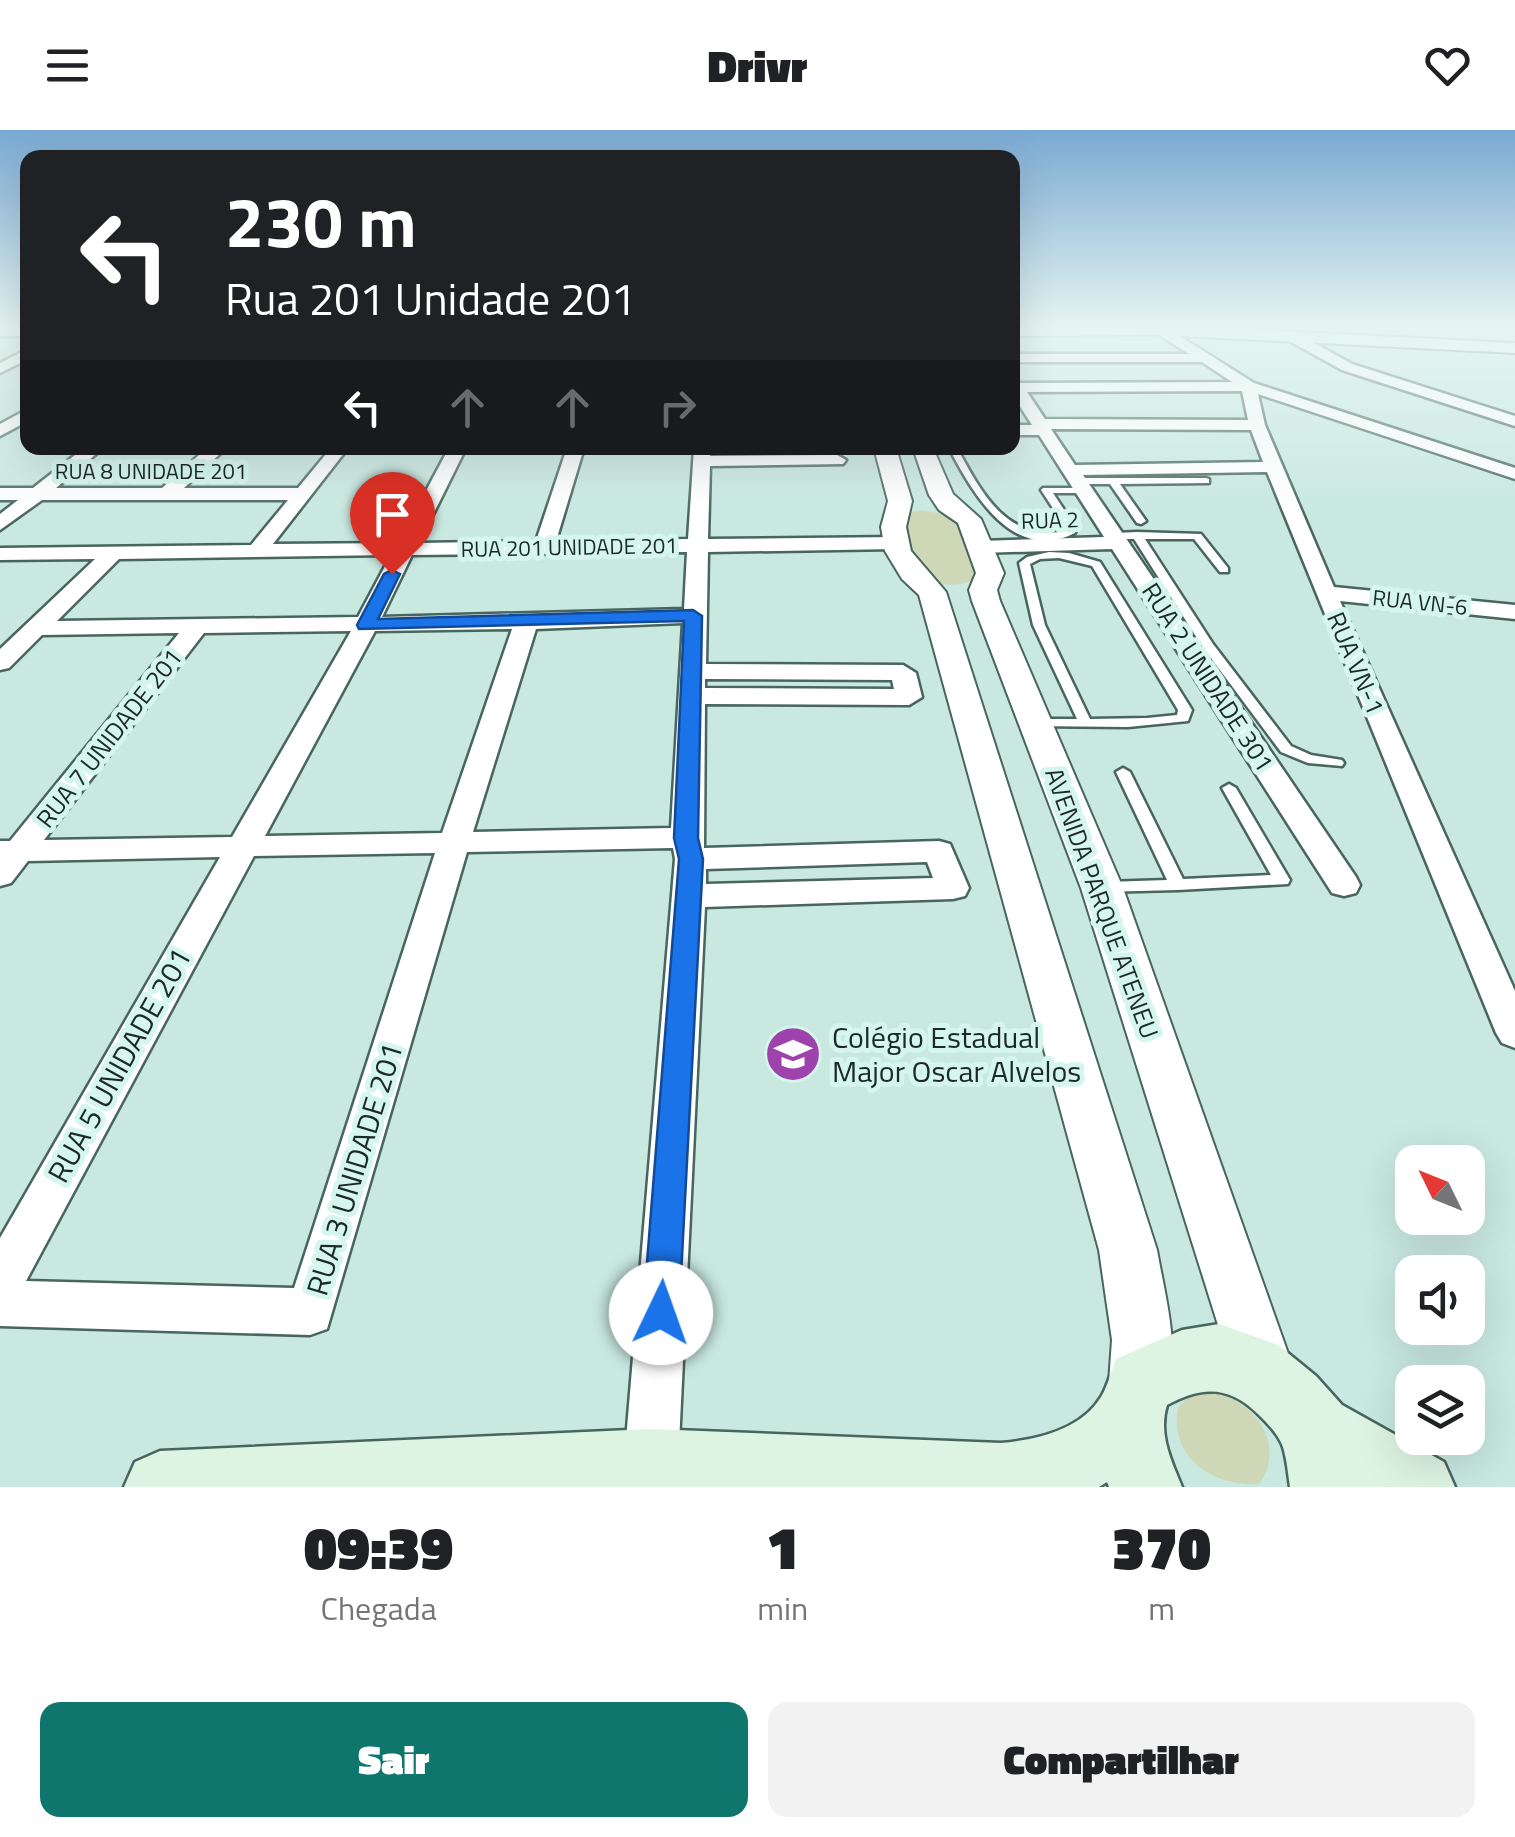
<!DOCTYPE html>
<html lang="pt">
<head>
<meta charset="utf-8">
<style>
	body { margin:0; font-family:"Titillium Web",sans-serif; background:#f2f2f2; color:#202124; height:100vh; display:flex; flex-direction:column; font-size:38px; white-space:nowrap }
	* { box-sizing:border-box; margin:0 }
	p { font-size:32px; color:#757577 }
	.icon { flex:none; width:55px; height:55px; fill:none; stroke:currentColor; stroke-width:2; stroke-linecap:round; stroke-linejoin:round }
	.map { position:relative; height:1357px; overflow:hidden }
	.panel { display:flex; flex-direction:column; background:#fff; flex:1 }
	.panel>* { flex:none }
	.banner { position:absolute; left:20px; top:20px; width:1000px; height:305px; border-radius:20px; box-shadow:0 10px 40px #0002; background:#202124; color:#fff; overflow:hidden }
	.needle { width:65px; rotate:313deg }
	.buttons { position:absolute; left:1395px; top:1015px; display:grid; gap:20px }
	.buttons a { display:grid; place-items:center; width:90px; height:90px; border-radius:20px; background:#fff; box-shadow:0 10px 40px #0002; font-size:50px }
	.pin { position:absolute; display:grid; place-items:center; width:85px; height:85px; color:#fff; margin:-102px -42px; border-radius:50% 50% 50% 0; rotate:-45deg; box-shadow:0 0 10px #0007 }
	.pin .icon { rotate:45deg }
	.me { position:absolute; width:110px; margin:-55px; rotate:3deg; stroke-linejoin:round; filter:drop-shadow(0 0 8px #0008) }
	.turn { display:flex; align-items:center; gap:35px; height:210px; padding:0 40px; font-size:45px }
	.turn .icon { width:130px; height:130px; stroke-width:2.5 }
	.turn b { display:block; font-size:70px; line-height:85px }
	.lanes { display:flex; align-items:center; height:95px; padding:0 40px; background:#0003; justify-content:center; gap:50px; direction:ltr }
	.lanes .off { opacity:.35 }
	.eta { display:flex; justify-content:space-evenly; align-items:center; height:170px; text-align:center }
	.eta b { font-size:60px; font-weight:800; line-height:70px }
	.action { display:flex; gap:20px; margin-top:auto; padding:20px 40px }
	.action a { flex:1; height:115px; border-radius:20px; background:#0f766e; color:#fff; font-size:40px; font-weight:800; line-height:115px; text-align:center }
	.action a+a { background:#f2f2f2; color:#202124 }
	header { display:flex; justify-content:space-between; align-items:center; height:130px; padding:0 40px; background:#fff; font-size:45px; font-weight:800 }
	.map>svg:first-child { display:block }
</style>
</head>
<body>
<header><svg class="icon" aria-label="menu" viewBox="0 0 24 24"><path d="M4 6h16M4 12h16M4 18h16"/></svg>Drivr<svg class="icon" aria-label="heart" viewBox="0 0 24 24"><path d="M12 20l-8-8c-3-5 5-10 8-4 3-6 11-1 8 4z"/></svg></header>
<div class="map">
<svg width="1515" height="1357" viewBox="0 0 1515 1357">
	<rect width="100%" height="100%" fill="#c8e8e0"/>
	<path fill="#ced8b6" d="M 919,380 L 958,386 L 984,443 C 965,459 941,457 919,447 L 899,391 L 905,384 Z
		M 1201,1262 C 1248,1261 1290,1312 1259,1354 C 1210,1357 1169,1325 1178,1278 L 1187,1268 Z"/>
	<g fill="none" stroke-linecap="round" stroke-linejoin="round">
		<g stroke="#48655e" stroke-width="5">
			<path id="service" d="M 949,318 L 957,318 C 981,362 1006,412 1065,401 L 1066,398 L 1041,360 L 1043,358 L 1085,358 L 1087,360 L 1082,363 L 1053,363 L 1076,398 L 1075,403 C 1013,434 973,364 949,318 Z
				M 1206,348 L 1209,349 L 1209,353 L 1120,354 L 1146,391 L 1141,394 L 1137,393 L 1110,354 L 1078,354 L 1073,351 L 1078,348 Z
				M 1137,402 L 1201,404 L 1228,438 L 1228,442 L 1220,442 L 1194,409 L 1145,409 L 1213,514 L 1291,616 L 1311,625 L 1342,630 L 1344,633 L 1342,636 L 1308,633 L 1281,622 L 1202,516 L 1134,409 L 1116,409 L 1111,406 L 1116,403 Z
				M 1049,422 L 1069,423 L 1100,432 L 1192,580 L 1188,591 L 1128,597 L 1029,596 L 1027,593 L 1034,589 L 1077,589 L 1033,495 L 1019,433 L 1027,427 ZM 1059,428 L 1092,436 L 1178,580 L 1177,585 L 1147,588 L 1090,589 L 1045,495 L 1030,434 L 1040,429 Z
				M 1123,638 L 1130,642 L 1183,749 L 1271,745 L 1222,658 L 1229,654 L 1236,658 L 1290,750 L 1288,754 L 1178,760 L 1100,762 L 1098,758 L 1100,754 L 1106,752 L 1167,750 L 1116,642 Z"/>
		</g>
		<g stroke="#48655e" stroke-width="5">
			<path id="minor" d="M 0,198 L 28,198 L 28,206 L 0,206 Z
				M 1156,198 L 1167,198 L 1254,253 L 1515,338 L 1515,349 L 1258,264 L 1265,295 L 1334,457 L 1515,475 L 1515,489 L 1340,471 L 1515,861 L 1515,918 L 1502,913 L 1496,903 L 1267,342 L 1083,345 L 1356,747 L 1360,755 L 1356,763 L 1344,766 L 1332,763 L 1112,419 L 980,423 L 970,417 L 980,411 L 1104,407 L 1039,305 L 1012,305 L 1012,295 L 1032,295 L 1012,264 L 1012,248 L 1020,253 L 1232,252 L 1202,232 L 1012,232 L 1012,224 L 1189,224 L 1156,203 ZM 1242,261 L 1248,290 L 1045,289 L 1027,262 ZM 1051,299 L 1251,300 L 1263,332 L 1075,335 Z
				M 1286,203 L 1296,203 L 1352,234 L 1515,286 L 1515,296 L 1342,240 L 1286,209 Z
				M 28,219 L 28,229 L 0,243 L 0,233 Z
				M 28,279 L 28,291 L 0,306 L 0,294 Z
				M 84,318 L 103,318 L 56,358 L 162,358 L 207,318 L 226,318 L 184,358 L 298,358 L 331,318 L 348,318 L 273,414 L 398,413 L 449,318 L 466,318 L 419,413 L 536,411 L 567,318 L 584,318 L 556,411 L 688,409 L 694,318 L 710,318 L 710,326 L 837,325 L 846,330 L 843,334 L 710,336 L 708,409 L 897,407 L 907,413 L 897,419 L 708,422 L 706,534 L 903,535 L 916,543 L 922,567 L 909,575 L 705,574 L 704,718 L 939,711 L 950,714 L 969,758 L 965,766 L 953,769 L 705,777 L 678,1334 L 670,1353 L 660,1357 L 632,1353 L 624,1334 L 675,729 L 673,718 L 467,722 L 327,1199 L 310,1205 L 0,1196 L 0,1108 L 220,727 L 28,731 L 11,753 L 0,756 L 0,711 L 10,711 L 179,503 L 42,505 L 9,538 L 0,540 L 0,519 L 95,429 L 0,430 L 0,418 L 251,415 L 288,370 L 42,370 L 0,400 L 0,384 L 18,370 L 0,370 L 0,358 L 33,358 ZM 687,422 L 684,479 L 382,487 L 412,425 ZM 391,425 L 358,487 L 57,491 L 119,429 ZM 683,493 L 671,698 L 473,702 L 536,499 ZM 512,499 L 442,703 L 265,706 L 375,501 ZM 351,501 L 232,707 L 44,710 L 204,503 ZM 705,549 L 892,550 L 894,559 L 705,558 ZM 435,723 L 294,1158 L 26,1151 L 254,726 ZM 927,732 L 933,748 L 706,754 L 706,739 Z"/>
		</g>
		<g stroke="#48655e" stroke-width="4">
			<path id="tertiary" d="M 1012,198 L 1221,198 L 1515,213 L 1515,223 L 1161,205 L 1012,206 Z
				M 874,318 L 896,318 L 912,371 L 906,397 L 911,421 L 946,462 L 1157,1120 C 1166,1172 1183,1225 1162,1275 L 1140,1284 L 1118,1275 L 1109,1253 L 1112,1210 L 1099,1120 L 919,465 L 902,449 L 885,421 L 881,397 L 888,371 Z
				M 913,318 L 933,318 L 953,364 L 981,389 L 1004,443 L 997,460 L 1000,471 L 1123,758 L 1296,1246 L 1287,1268 L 1265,1277 L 1243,1268 L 1234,1246 L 1081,758 L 972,471 L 969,460 L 976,443 L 958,393 L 939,380 L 929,365 Z"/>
		</g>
		<g stroke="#48655e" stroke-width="5">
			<path id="secondary" d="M 1219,1194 L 1278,1215 L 1316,1246 L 1342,1275 L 1444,1332 L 1455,1357 L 1290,1357 C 1288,1344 1287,1330 1283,1317 C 1279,1305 1268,1294 1259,1285 C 1230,1256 1203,1255 1167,1275 C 1158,1304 1171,1330 1182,1357 L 1109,1357 L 1107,1352 L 1099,1357 L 124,1357 L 135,1332 L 160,1321 L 651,1299 L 1001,1313 C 1035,1310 1081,1300 1101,1267 C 1108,1256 1111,1241 1116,1229 L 1182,1200 Z"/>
		</g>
		<use href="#service" fill="#fff" fill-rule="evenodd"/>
		<use href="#minor" fill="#fff" fill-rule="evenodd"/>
		<use href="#tertiary" fill="#fff" fill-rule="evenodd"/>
		<use href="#secondary" fill="#def4e2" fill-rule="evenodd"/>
	</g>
	<linearGradient id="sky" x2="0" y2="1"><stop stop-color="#79a9d2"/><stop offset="0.51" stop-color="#e6f5f1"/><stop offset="1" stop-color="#e6f5f1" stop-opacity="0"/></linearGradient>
	<rect width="1515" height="388" fill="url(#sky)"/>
	<path fill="#1a73e8" stroke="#114b97" stroke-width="2.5" d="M 392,440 L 400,444 L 378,489 L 693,480 L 702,486 L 698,708 L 703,729 L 679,1183 L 674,1195 L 661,1201 L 648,1195 L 643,1183 L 679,729 L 674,708 L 684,491 L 359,499 L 357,495 L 384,444 Z"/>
	<defs>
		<g id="school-disc" transform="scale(2.875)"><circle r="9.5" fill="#9e42ac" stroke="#d5f6ed"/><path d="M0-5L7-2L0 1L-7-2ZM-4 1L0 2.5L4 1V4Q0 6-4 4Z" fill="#fff"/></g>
	</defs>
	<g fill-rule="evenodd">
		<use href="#school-disc" x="793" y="924"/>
	</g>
	<g text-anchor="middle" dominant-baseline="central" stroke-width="10" stroke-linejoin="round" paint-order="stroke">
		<g font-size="22" fill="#1d2926" stroke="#d5f6ed">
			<text x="151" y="341">RUA 8 UNIDADE 201</text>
			<text transform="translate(1050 390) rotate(-2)">RUA 2</text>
			<text transform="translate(569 417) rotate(-1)">RUA 201 UNIDADE 201</text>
			<text transform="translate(1420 472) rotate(6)">RUA VN-6</text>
		</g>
		<g font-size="25" fill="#1d2926" stroke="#d5f6ed">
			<text transform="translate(1356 533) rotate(67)">RUA VN-1</text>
			<text transform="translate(1208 547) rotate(57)">RUA 2 UNIDADE 301</text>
			<text transform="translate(109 608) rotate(-52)">RUA 7 UNIDADE 201</text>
			<text transform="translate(1102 773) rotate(70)">AVENIDA PARQUE ATENEU</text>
		</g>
		<g font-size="30" fill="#1d2926" stroke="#d5f6ed" text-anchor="start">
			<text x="832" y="907">Colégio Estadual<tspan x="832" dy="34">Major Oscar Alvelos</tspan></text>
		</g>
		<g font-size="30" fill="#1d2926" stroke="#d5f6ed">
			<text transform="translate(119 935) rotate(-61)">RUA 5 UNIDADE 201</text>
			<text transform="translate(354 1039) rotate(-73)">RUA 3 UNIDADE 201</text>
		</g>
	</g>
</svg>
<div class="buttons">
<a><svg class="needle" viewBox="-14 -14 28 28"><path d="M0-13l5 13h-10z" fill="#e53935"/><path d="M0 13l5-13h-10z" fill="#757577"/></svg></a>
<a><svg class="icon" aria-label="sound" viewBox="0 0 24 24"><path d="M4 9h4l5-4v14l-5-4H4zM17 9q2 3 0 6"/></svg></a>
<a><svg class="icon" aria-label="layers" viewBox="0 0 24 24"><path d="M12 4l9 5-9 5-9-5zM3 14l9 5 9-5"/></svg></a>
</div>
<div class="pin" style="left:392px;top:444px;background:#d93025"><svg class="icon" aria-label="arrive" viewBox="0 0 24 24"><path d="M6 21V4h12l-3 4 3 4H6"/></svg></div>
<svg class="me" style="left:661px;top:1183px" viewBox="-20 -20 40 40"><circle r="19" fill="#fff"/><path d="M0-13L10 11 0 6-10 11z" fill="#1a73e8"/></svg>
<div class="banner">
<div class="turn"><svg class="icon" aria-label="left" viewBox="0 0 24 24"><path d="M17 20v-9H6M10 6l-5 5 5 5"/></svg><div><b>230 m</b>Rua 201 Unidade 201</div></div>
<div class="lanes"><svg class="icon" aria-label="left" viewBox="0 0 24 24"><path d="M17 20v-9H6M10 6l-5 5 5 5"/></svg><svg class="icon off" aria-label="ahead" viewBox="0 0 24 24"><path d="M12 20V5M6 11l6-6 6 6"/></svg><svg class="icon off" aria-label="ahead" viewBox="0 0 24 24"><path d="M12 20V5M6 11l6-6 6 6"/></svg><svg class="icon off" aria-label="right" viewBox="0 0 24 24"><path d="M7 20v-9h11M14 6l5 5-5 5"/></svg></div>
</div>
</div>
<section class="panel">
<div class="eta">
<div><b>09:39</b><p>Chegada</p></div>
<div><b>1</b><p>min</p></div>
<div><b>370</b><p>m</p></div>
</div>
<div class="action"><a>Sair</a><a>Compartilhar</a></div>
</section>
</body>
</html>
